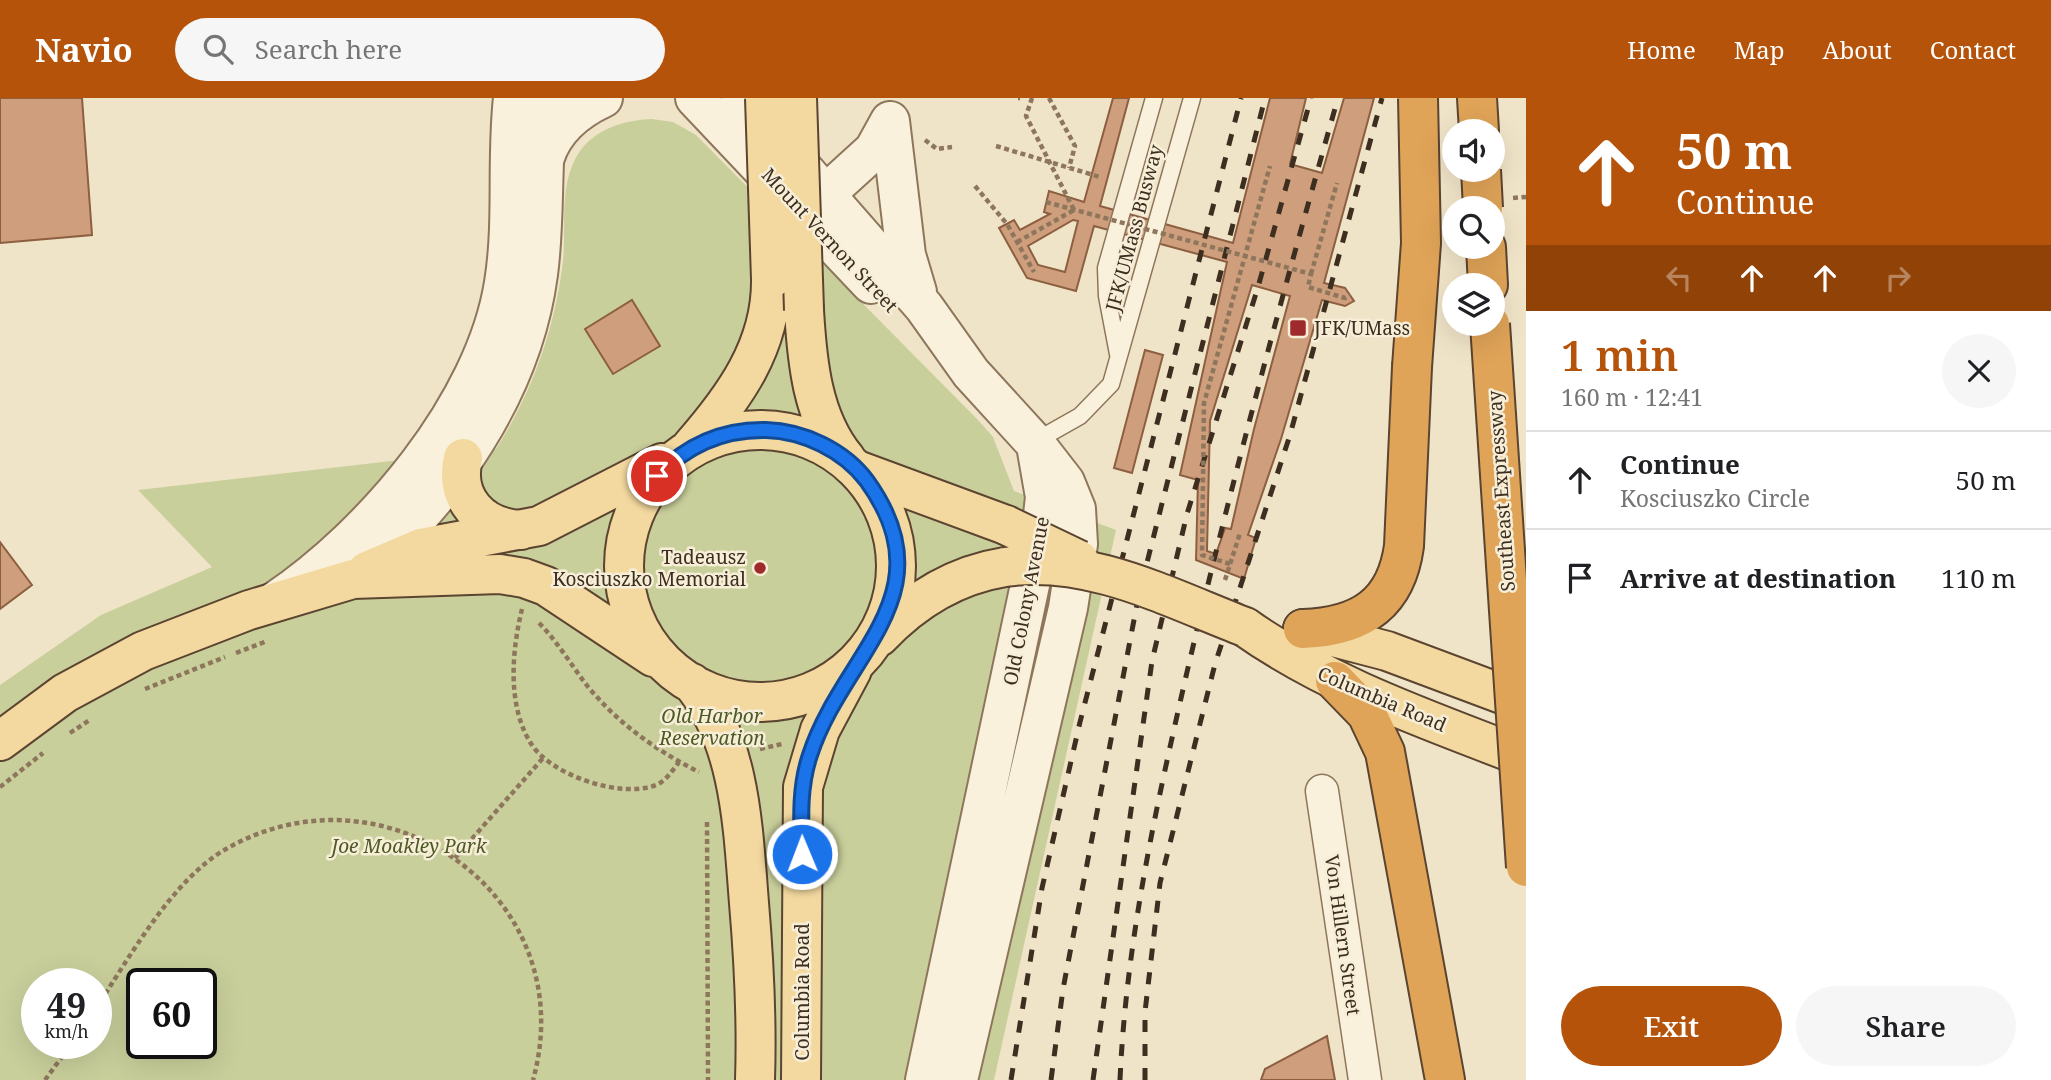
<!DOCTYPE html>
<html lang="en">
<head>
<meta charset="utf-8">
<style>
	body { margin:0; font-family:"Noto Serif",serif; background:#f6f6f6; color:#202124; height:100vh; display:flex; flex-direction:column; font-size:26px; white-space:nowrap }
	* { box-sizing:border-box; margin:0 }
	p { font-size:23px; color:#757577 }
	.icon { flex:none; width:38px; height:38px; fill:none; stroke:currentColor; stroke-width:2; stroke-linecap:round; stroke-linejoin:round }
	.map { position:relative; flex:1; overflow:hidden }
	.sheet { display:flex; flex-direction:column; background:#fff; width:525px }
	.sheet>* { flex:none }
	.banner { background:#b45309; color:#fff; overflow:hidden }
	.tools { position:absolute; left:1442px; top:21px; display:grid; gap:14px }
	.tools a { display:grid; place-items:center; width:63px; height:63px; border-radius:50%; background:#fff; box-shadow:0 7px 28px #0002; font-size:35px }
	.speed { position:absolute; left:21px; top:870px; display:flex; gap:14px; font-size:35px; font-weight:700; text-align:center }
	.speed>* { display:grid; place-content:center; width:91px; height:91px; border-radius:50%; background:#fff; box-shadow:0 7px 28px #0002; line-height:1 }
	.speed small { font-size:18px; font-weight:400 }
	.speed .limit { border:4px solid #111; border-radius:10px; background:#fff; color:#111 }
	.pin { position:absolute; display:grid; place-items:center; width:60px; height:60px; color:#fff; margin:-30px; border:4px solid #fff; border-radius:50%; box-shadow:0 2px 7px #0007 }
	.me { position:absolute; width:77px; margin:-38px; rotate:359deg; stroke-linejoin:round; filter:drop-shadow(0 0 5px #0008) }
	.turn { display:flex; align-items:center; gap:24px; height:147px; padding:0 35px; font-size:32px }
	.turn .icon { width:91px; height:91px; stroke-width:2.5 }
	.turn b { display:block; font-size:49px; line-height:60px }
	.lanes { display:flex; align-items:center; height:66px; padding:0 35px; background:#0003; justify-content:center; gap:35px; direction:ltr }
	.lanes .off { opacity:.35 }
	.round { display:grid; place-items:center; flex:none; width:74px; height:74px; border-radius:37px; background:#f6f6f6 }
	.head { display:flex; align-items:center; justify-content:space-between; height:119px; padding:0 35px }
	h1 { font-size:42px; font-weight:600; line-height:52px; color:#b45309 }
	.primary-button { display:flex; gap:14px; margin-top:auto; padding:14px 35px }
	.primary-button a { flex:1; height:80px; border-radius:42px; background:#b45309; color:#fff; font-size:28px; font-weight:600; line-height:80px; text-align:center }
	.primary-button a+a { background:#f6f6f6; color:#202124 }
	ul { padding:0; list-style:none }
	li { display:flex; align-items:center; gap:21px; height:98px; padding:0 35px; border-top:2px solid #e0e0e0 }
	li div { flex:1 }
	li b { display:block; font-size:26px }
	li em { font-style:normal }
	header { display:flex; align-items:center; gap:42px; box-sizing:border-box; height:98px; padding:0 35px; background:#b45309; color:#fff }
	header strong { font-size:33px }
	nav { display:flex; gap:38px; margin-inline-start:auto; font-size:24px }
	.search { width:490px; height:63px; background:#f6f6f6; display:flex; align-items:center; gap:18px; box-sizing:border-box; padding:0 24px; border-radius:38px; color:#757577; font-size:26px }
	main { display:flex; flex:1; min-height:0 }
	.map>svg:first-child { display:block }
</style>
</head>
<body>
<header>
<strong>Navio</strong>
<div class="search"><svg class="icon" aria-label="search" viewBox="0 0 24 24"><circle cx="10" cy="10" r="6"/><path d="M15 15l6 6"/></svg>Search here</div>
<nav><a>Home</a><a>Map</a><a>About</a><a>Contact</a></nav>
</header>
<main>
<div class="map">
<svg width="1526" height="982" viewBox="0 0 1526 982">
	<rect width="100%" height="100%" fill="#f0e4c8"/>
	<path fill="#c9cf9b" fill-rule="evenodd" d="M 652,21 L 673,24 L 696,37 L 979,323 L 993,339 L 1014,393 L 1116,432 L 994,982 L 0,982 L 0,587 L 101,517 L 212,469 L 138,392 L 496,351 C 531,296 553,236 562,171 C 568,134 557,90 578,56 C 594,31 624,22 652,21 ZM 37,886 L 96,886 L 96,945 L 37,945 ZM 142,886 L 201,886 L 201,945 L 142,945 Z"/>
	<path fill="#cf9f7d" stroke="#8d5f41" stroke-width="2" fill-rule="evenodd" d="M 0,0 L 82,0 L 92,137 L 0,145 Z
		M 1113,0 L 1129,0 L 1100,108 L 1233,145 L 1270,0 L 1306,0 L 1290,66 L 1322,75 L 1344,0 L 1374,0 L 1324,185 L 1345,190 L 1354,203 L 1345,208 L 1322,202 L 1281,341 L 1248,437 L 1256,440 L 1244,481 L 1196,462 L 1198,382 L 1180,377 L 1227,164 L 1094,128 L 1076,193 L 1027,180 L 999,130 L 1014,122 L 1020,132 L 1050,116 L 1044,114 L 1049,93 L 1084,104 ZM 1073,122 L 1078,123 L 1065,174 L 1038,167 L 1028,148 ZM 1252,187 L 1290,198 L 1254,331 L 1231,431 L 1225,430 L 1216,456 L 1207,453 L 1210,323 Z
		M 632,202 L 660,248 L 613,276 L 585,231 Z
		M 1145,252 L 1163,257 L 1132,375 L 1114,370 Z
		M 0,444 L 32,487 L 0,511 Z
		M 1327,938 L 1335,982 L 1261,982 L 1265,971 Z"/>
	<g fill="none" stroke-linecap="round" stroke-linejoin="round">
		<g stroke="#8d765c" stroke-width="19">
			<path id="service" d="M 1118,256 L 1107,198 L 1106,170 L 1154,0
				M 1034,344 L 1080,318 L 1111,286 L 1192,0"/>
		</g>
		<g stroke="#8d765c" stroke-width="35">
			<path id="minor" d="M 1322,693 L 1365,982"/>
		</g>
		<g stroke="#8d765c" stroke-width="42">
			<path id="tertiary" d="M 695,0 L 871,186
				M 741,0 L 924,209 L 971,275 L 1034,344 L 1065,384 L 1076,411 L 1078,446 L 1068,510 L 958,982
				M 890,23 L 906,157 L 917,194
				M 545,59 C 554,31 577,12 603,0
				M 807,113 L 874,52 L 890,23
				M 362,474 C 449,400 523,291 538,176 C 546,118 540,58 550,0
				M 274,504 C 374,437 485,306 504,185 C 514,123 506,62 513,0
				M 925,982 L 1041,435 L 1045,399 L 1037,353"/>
		</g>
		<g stroke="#5b4430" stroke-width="42">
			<path id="primary" d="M 804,212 C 807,263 812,320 846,361
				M624 468a136 136 0 1 1 272 0a136 136 0 1 1-272 0Z
				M 691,349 C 734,300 772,248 771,181
				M 463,360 C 453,400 481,430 521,432
				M 857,372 L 1006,427
				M 367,473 L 421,450 L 539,428 L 662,365
				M 1245,529 C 1330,589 1429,622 1526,660
				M 1303,531 L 1387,553 L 1526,605
				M 879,539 C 914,502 955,477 1005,469
				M 692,585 C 741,645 743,731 749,805 C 754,864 757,923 755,982
				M 0,643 L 65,595 L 143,553 L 249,512 L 353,481 L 500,476 L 524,480 L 546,488 L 653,559
				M 801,982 L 803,689 L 820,632 L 852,572"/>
		</g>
		<g stroke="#5b4430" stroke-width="42">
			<path id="motorway" d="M 1477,0 L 1479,33
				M 1486,149 L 1488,187
				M 1303,531 C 1360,529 1396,507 1404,448 L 1412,269
				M 1335,583 L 1367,616 L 1385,654 L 1445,982"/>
		</g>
		<path stroke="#8d765c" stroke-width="4.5" stroke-dasharray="5 3.5" stroke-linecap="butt" d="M 1018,0 L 1020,0
			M 1049,0 L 1075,48 L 1069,70
			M 925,42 L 937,51 L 952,49
			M 996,48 L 1100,79
			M 975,88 L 1007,126 L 1034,174
			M 1513,100 L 1526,99
			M 1017,144 L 1074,112
			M 1311,176 L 1337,85
			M 1225,482 L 1240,435
			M 522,511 C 512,552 507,606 530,644 C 549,677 621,701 656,687 C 666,683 672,673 679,664
			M 539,525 C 557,543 570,565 585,585 C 616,624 655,652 699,674
			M 236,555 L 267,543
			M 145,591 L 225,559
			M 70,635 L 91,621
			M 760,651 L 782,646
			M 0,689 L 43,655
			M 707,724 L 708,982
			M 455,760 L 544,659
			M 96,910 C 130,859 172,782 226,751 C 386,659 584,800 533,982
			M 45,982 L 72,945"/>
		<use href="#service" stroke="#faf1dc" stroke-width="16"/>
		<use href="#minor" stroke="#faf1dc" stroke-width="32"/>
		<use href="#tertiary" stroke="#faf1dc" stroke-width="38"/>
		<use href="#primary" stroke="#f3d9a0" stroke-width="38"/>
		<use href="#motorway" stroke="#e0a458" stroke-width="38"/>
		<path stroke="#3d2e20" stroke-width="5" stroke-dasharray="12 12" stroke-linecap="butt" d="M 1011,982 L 1042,790 L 1080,624 L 1241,0
			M 1051,982 L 1063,891 L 1139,496 L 1265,0
			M 1093,982 L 1152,563 L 1187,416 L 1258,189 L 1311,0
			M 1120,982 C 1126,844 1156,709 1187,574 C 1232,382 1284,190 1338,0
			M 1145,982 L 1145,914 L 1160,785 L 1215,566 L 1290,337 L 1382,0"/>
		<g stroke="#5b4430" stroke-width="42" stroke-linecap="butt">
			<path id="primary-bridge" d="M 765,0 L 771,181
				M 797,0 L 804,212
				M 1006,427 L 1079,462
				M 1005,469 C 1089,457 1167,499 1245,529"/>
		</g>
		<g stroke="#5b4430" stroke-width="42" stroke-linecap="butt">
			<path id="motorway-bridge" d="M 1481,72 L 1483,110
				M 1490,226 L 1526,769
				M 1412,269 L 1421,145 L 1418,0"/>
		</g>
		<path stroke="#8d765c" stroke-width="4.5" stroke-dasharray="5 3.5" stroke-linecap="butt" d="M 1032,0 L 1026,18 L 1074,112
			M 1046,104 L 1311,176 L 1308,189 L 1345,200 L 1350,197
			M 1230,466 L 1202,457 L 1204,305 L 1270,68"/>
		<use href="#primary-bridge" stroke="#f3d9a0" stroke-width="38"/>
		<use href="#motorway-bridge" stroke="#e0a458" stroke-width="38"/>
	</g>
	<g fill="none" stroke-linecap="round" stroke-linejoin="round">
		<g stroke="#114b97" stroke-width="18">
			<path id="route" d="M 657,378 C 687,347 723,331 766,332 C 803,333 844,352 867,383 C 949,497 843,555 810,657 C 799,689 801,723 802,756"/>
		</g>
		<use href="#route" stroke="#1a73e8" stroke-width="12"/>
	</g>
	<g fill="#9e2a2b" stroke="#f7eed8" stroke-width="2.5">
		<rect x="1289" y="221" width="18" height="18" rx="3.5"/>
		<circle cx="760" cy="470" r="7"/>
	</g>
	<g text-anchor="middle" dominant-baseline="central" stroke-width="5" stroke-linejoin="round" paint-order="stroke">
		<g font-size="19" fill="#3d2e20" stroke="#f7eed8">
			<text transform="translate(1134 130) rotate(-75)">JFK/UMass Busway</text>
			<text transform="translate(830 142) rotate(47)">Mount Vernon Street</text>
			<text transform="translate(1501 393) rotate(-94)">Southeast Expressway</text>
			<text transform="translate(1026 503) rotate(-79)">Old Colony Avenue</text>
			<text transform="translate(1382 601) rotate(23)">Columbia Road</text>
			<text transform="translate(1343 837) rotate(82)">Von Hillern Street</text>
			<text transform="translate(802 894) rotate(-90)">Columbia Road</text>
		</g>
		<g font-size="19" fill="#3d2e20" stroke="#f7eed8" text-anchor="start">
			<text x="1314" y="230">JFK/UMass</text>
			<text x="746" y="459" text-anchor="end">Tadeausz<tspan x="746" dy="22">Kosciuszko Memorial</tspan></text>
		</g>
		<g font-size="19" font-style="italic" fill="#4d5a26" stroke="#f7eed8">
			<text x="712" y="618">Old Harbor<tspan x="712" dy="22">Reservation</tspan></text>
			<text x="409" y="748">Joe Moakley Park</text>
		</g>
	</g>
</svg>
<div class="tools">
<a><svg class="icon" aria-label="sound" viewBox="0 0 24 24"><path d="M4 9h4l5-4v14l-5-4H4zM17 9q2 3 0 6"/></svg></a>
<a><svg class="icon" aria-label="search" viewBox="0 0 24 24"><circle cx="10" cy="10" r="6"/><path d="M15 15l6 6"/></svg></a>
<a><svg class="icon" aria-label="layers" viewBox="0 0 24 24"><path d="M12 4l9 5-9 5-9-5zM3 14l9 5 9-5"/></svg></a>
</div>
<div class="speed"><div>49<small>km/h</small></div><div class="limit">60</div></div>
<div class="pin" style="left:657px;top:378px;background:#d93025"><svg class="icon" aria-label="arrive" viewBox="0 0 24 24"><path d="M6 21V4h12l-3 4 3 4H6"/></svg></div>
<svg class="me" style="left:802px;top:756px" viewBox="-20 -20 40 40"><circle r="17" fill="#1a73e8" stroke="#fff" stroke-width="3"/><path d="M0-11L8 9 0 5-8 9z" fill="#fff"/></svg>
</div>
<section class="sheet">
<div class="banner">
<div class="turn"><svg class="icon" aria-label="ahead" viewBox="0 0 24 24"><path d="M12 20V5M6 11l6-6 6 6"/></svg><div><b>50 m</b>Continue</div></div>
<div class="lanes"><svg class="icon off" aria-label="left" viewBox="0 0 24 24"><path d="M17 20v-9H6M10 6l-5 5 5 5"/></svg><svg class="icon" aria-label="ahead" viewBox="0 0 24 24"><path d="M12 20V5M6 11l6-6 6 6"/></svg><svg class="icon" aria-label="ahead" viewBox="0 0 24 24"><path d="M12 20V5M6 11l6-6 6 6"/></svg><svg class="icon off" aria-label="right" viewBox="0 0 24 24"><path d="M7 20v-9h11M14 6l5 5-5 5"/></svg></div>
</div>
<div class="head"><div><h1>1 min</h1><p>160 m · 12:41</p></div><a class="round"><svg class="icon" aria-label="close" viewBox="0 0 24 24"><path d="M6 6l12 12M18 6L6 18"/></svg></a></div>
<ul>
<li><svg class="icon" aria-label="ahead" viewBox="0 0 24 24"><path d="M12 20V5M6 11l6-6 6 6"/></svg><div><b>Continue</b><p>Kosciuszko Circle</p></div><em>50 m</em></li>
<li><svg class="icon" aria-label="arrive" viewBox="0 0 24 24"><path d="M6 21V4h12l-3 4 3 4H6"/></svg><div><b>Arrive at destination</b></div><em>110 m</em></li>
</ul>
<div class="primary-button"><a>Exit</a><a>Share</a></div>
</section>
</main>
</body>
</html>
